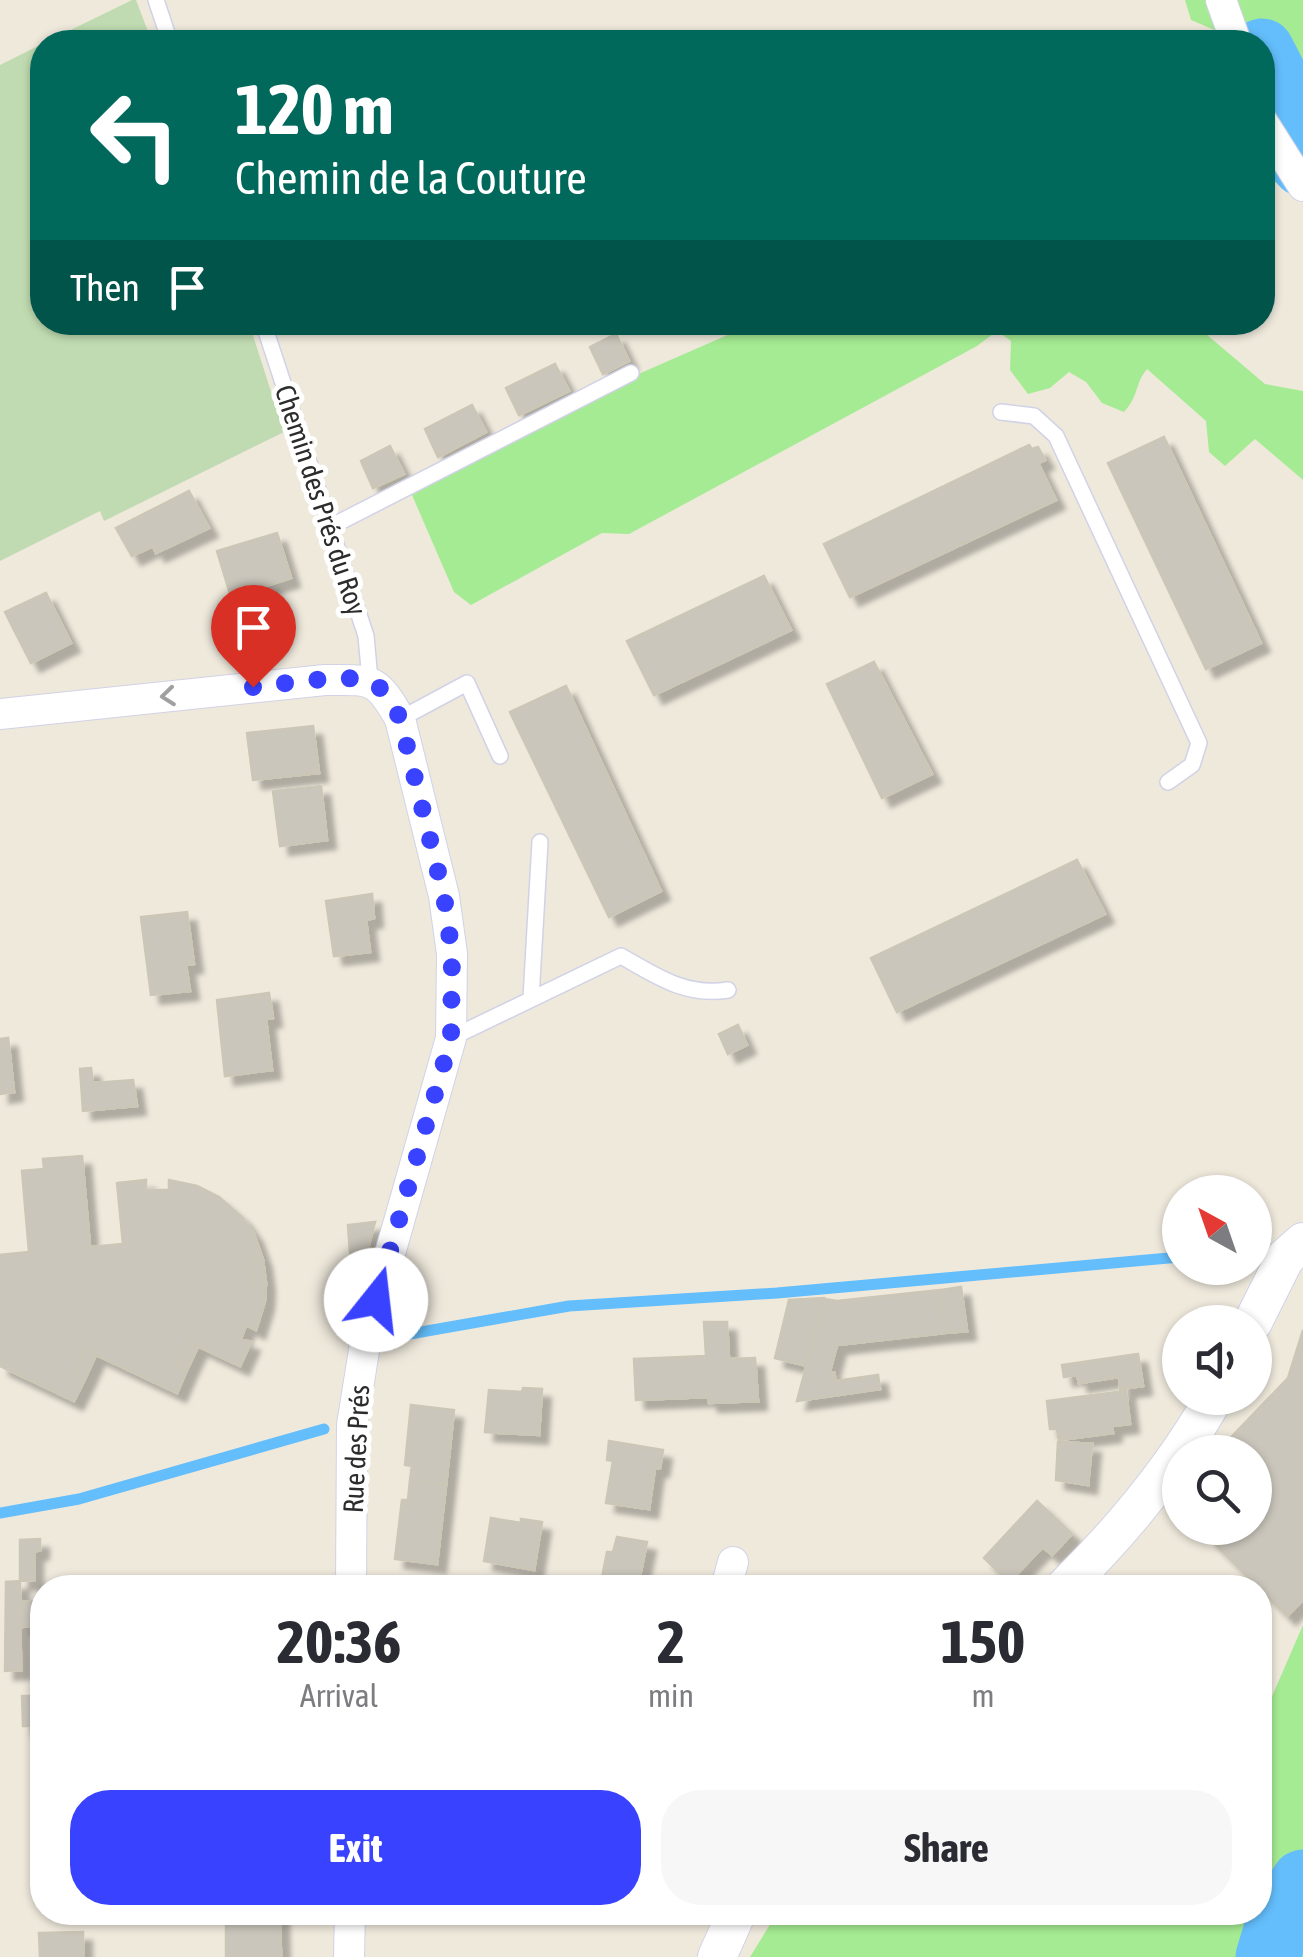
<!DOCTYPE html>
<html lang="en">
<head>
<meta charset="utf-8">
<style>
	body { margin:0; font-family:"Asap Condensed",sans-serif; background:#f7f7f7; color:#2b2b33; height:100vh; display:flex; flex-direction:column; font-size:38px; white-space:nowrap }
	* { box-sizing:border-box; margin:0 }
	p { font-size:32px; color:#7c7c81 }
	.icon { flex:none; width:55px; height:55px; fill:none; stroke:currentColor; stroke-width:2; stroke-linecap:round; stroke-linejoin:round }
	.map { position:relative; flex:1; overflow:hidden }
	.drawer { position:absolute; left:30px; top:1575px; width:1242px; height:350px; display:flex; flex-direction:column; background:#fff; border-radius:40px; box-shadow:0 2px 8px #0004 }
	.drawer>* { flex:none }
	.top-card { position:absolute; left:30px; top:30px; width:1245px; height:305px; border-radius:40px; box-shadow:0 2px 8px #0004; background:#00695c; color:#fff; overflow:hidden }
	.needle { width:65px; rotate:320deg }
	.fabs { position:absolute; left:1162px; top:1175px; display:grid; gap:20px }
	.fabs a { display:grid; place-items:center; width:110px; height:110px; border-radius:50%; background:#fff; box-shadow:0 2px 8px #0004; font-size:50px }
	.pin { position:absolute; display:grid; place-items:center; width:85px; height:85px; color:#fff; margin:-102px -42px; border-radius:50% 50% 50% 0; rotate:-45deg; box-shadow:0 0 10px #0007 }
	.pin .icon { rotate:45deg }
	.me { position:absolute; width:110px; margin:-55px; rotate:16deg; stroke-linejoin:round; filter:drop-shadow(0 0 8px #0008) }
	.turn { display:flex; align-items:center; gap:35px; height:210px; padding:0 40px; font-size:45px }
	.turn .icon { width:130px; height:130px; stroke-width:2.5 }
	.turn b { display:block; font-size:70px; line-height:85px }
	.then { display:flex; align-items:center; height:95px; padding:0 40px; background:#0003; gap:20px; font-size:38px }
	.eta { display:flex; justify-content:space-evenly; align-items:center; height:170px; text-align:center }
	.eta b { font-size:60px; font-weight:700; line-height:70px }
	.cta { display:flex; gap:20px; margin-top:auto; padding:20px 40px }
	.cta a { flex:1; height:115px; border-radius:40px; background:#3942ff; color:#fff; font-size:40px; font-weight:700; line-height:115px; text-align:center }
	.cta a+a { background:#f7f7f7; color:#2b2b33 }
	.map>svg:first-child { display:block }
</style>
</head>
<body>
<div class="map">
<svg width="1303" height="1957" viewBox="0 0 1303 1957">
	<defs>
		<filter id="shadow"><feDropShadow dx="9" dy="9" stdDeviation="2.5" flood-color="#0004"/></filter>
	</defs>
	<rect width="100%" height="100%" fill="#efe9dc"/>
	<path fill="#a5eb93" d="M 1185,0 L 1303,0 L 1303,175 C 1285,188 1277,178 1263,187 L 1262,42 L 1236,42 L 1229,36 L 1191,20 Z
		M 755,323 L 1193,323 L 1265,384 L 1303,391 L 1303,480 L 1255,439 L 1225,466 L 1209,452 L 1206,421 L 1147,369 C 1134,385 1140,394 1124,412 L 1102,403 L 1086,382 L 1069,372 L 1050,388 L 1028,394 L 1010,370 L 1011,341 L 997,331 L 977,346 L 629,534 L 602,533 L 471,605 L 454,592 L 412,495 L 643,372 Z
		M 1303,1625 L 1303,1957 L 750,1957 L 777,1913 L 1260,1912 L 1260,1724 Z"/>
	<path fill="#c0dbb1" d="M 132,0 L 136,0 L 152,42 L 46,42 Z
		M 42,44 L 42,322 L 249,323 L 284,432 L 104,521 L 100,511 L 0,561 L 0,65 Z"/>
	<g fill="none" stroke-linecap="round" stroke-linejoin="round">
		<path stroke="#64befc" stroke-width="11" d="M 387,1338 L 569,1306 L 777,1293 L 1180,1257
			M 0,1513 L 79,1499 L 324,1429"/>
		<path stroke="#64befc" stroke-width="65" d="M 1262,51 L 1282,90 L 1287,142 L 1303,164
			M 1268,1957 L 1280,1917 L 1303,1882"/>
	</g>
	<path fill="#cac6bc" stroke="#cbc6b5" stroke-width="2.5" filter="url(#shadow)" d="M 616,334 L 629,361 L 603,374 L 590,347 Z
		M 555,364 L 569,391 L 519,415 L 506,388 Z
		M 472,405 L 486,432 L 438,457 L 425,429 Z
		M 1164,437 L 1261,643 L 1206,669 L 1108,463 Z
		M 1029,445 L 1032,449 L 1038,447 L 1045,460 L 1038,463 L 1056,500 L 850,597 L 824,544 Z
		M 390,446 L 404,474 L 373,488 L 361,461 Z
		M 189,491 L 209,528 L 156,553 L 153,546 L 132,556 L 116,528 Z
		M 277,533 L 291,578 L 231,597 L 217,551 Z
		M 764,576 L 791,630 L 654,695 L 627,641 Z
		M 46,593 L 71,643 L 31,663 L 5,612 Z
		M 874,662 L 932,774 L 882,798 L 827,684 Z
		M 566,686 L 661,891 L 609,917 L 510,712 Z
		M 313,726 L 319,773 L 253,780 L 247,733 Z
		M 321,786 L 327,840 L 280,846 L 273,791 Z
		M 1077,860 L 1105,914 L 897,1012 L 871,958 Z
		M 372,894 L 374,918 L 366,920 L 370,952 L 334,956 L 326,901 Z
		M 187,912 L 194,964 L 186,965 L 190,991 L 151,995 L 141,917 Z
		M 269,993 L 273,1018 L 266,1019 L 272,1070 L 225,1076 L 217,1000 Z
		M 738,1025 L 747,1045 L 728,1054 L 719,1034 Z
		M 8,1038 L 14,1092 L 0,1094 L 0,1039 Z
		M 91,1068 L 93,1083 L 133,1080 L 137,1106 L 83,1111 L 80,1069 Z
		M 82,1156 L 90,1247 L 123,1244 L 117,1183 L 146,1180 L 146,1190 L 169,1190 L 169,1180 L 197,1186 L 219,1197 L 242,1217 L 254,1234 L 263,1260 L 250,1260 L 252,1284 L 266,1283 L 265,1301 L 256,1330 L 246,1325 L 241,1339 L 251,1342 L 240,1366 L 189,1342 L 177,1366 L 187,1370 L 177,1393 L 86,1350 L 75,1374 L 85,1379 L 74,1401 L 0,1366 L 0,1255 L 29,1252 L 22,1171 L 44,1169 L 43,1159 Z
		M 375,1222 L 367,1252 L 350,1253 L 348,1225 Z
		M 250,1260 L 263,1260 L 266,1283 L 252,1284 Z
		M 961,1287 L 967,1331 L 945,1333 L 941,1290 Z
		M 941,1290 L 945,1333 L 837,1345 L 830,1371 L 834,1372 L 836,1381 L 878,1375 L 880,1389 L 797,1401 L 824,1299 L 837,1301 Z
		M 824,1298 L 807,1366 L 775,1358 L 789,1300 Z
		M 704,1322 L 727,1322 L 729,1359 L 755,1358 L 758,1401 L 709,1403 L 708,1397 L 636,1400 L 634,1359 L 706,1356 Z
		M 1303,1330 L 1303,1600 L 1287,1616 L 1207,1536 L 1216,1528 L 1255,1528 L 1255,1452 L 1217,1452 L 1288,1378 Z
		M 189,1342 L 198,1347 L 187,1370 L 177,1366 Z
		M 86,1350 L 96,1355 L 85,1379 L 75,1374 Z
		M 1138,1354 L 1143,1386 L 1120,1389 L 1119,1377 L 1079,1383 L 1077,1375 L 1064,1377 L 1062,1365 Z
		M 523,1388 L 542,1389 L 539,1435 L 485,1432 L 489,1390 L 522,1392 Z
		M 1126,1391 L 1130,1424 L 1112,1426 L 1113,1433 L 1059,1440 L 1057,1429 L 1050,1429 L 1047,1401 Z
		M 411,1405 L 454,1410 L 446,1485 L 410,1480 L 412,1466 L 405,1465 Z
		M 609,1441 L 663,1450 L 660,1468 L 655,1468 L 649,1509 L 606,1503 L 613,1461 L 607,1460 Z
		M 1058,1442 L 1092,1444 L 1088,1485 L 1056,1480 Z
		M 410,1480 L 446,1485 L 437,1564 L 395,1559 L 402,1500 L 408,1500 Z
		M 1037,1501 L 1072,1534 L 1052,1555 L 1043,1547 L 1009,1582 L 984,1558 Z
		M 491,1518 L 521,1523 L 521,1519 L 542,1522 L 534,1570 L 484,1561 Z
		M 617,1537 L 647,1542 L 639,1581 L 634,1588 L 600,1588 L 607,1552 L 613,1552 Z
		M 40,1539 L 40,1550 L 34,1552 L 34,1580 L 20,1581 L 20,1540 Z
		M 20,1581 L 21,1670 L 5,1671 L 6,1582 Z
		M 37,1601 L 37,1626 L 21,1627 L 21,1602 Z
		M 22,1696 L 42,1696 L 42,1726 L 23,1726 Z
		M 226,1912 L 280,1912 L 281,1957 L 226,1957 Z
		M 83,1932 L 83,1957 L 40,1957 L 39,1933 Z"/>
	<g fill="none" stroke-linecap="round" stroke-linejoin="round">
		<g stroke="#d1d2e6" stroke-width="18">
			<path id="service" d="M 156,0 L 170,42
				M 263,322 L 366,636 L 370,680
				M 1001,412 L 1034,416 L 1056,436 L 1199,743 L 1192,765 L 1168,782
				M 330,527 L 631,373
				M 400,719 L 467,683 L 500,756
				M 531,998 L 540,842
				M 451,1038 L 621,956 C 656,976 686,997 728,990"/>
		</g>
		<g stroke="#d1d2e6" stroke-width="32">
			<path id="minor" d="M 1221,0 L 1236,42
				M 1262,121 L 1303,186
				M 0,714 L 325,680 C 371,680 376,676 400,719 L 444,896 L 452,954 L 451,1038 L 366,1338 L 352,1425 L 351,1588
				M 726,1588 L 733,1562
				M 349,1957 L 350,1912"/>
		</g>
		<g stroke="#d1d2e6" stroke-width="40">
			<path id="tertiary" d="M 1253,1322 L 1285,1258 L 1303,1242
				M 1064,1588 C 1122,1531 1174,1468 1214,1398
				M 717,1957 L 737,1912"/>
		</g>
		<use href="#service" stroke="#fff" stroke-width="15"/>
		<use href="#minor" stroke="#fff" stroke-width="30"/>
		<use href="#tertiary" stroke="#fff" stroke-width="38"/>
	</g>
	<defs><path id="oneway-chevron" d="M-2-3.5L2.5 0L-2 3.5" fill="none" stroke-width="1.6" stroke-linecap="round" stroke-linejoin="round" transform="scale(2.5)"/></defs>
	<use stroke="#a0a0a0" href="#oneway-chevron" transform="translate(168 696) rotate(174)"/>
	<g fill="none" stroke-linecap="round" stroke-linejoin="round">
		<path stroke="#3942ff" stroke-width="18" stroke-dasharray="0 32.4" d="M 253,687 C 277,685 352,672 371,682 C 385,688 393,706 400,718 L 444,896 L 452,954 L 451,1038 L 376,1300"/>
	</g>
	<g text-anchor="middle" dominant-baseline="central" stroke-width="10" stroke-linejoin="round" paint-order="stroke">
		<g font-size="28" fill="#2c2c2c" stroke="#fff">
			<text transform="translate(321 500) rotate(72)">Chemin des Prés du Roy</text>
			<text transform="translate(356 1449) rotate(-87)">Rue des Prés</text>
		</g>
	</g>
</svg>
<div class="fabs">
<a><svg class="needle" viewBox="-14 -14 28 28"><path d="M0-13l5 13h-10z" fill="#e53935"/><path d="M0 13l5-13h-10z" fill="#7c7c81"/></svg></a>
<a><svg class="icon" aria-label="sound" viewBox="0 0 24 24"><path d="M4 9h4l5-4v14l-5-4H4zM17 9q2 3 0 6"/></svg></a>
<a><svg class="icon" aria-label="search" viewBox="0 0 24 24"><circle cx="10" cy="10" r="6"/><path d="M15 15l6 6"/></svg></a>
</div>
<div class="pin" style="left:253px;top:687px;background:#d93025"><svg class="icon" aria-label="arrive" viewBox="0 0 24 24"><path d="M6 21V4h12l-3 4 3 4H6"/></svg></div>
<svg class="me" style="left:376px;top:1300px" viewBox="-20 -20 40 40"><circle r="19" fill="#fff"/><path d="M0-13L10 11 0 6-10 11z" fill="#3942ff"/></svg>
<div class="top-card">
<div class="turn"><svg class="icon" aria-label="left" viewBox="0 0 24 24"><path d="M17 20v-9H6M10 6l-5 5 5 5"/></svg><div><b>120 m</b>Chemin de la Couture</div></div>
<div class="then">Then<svg class="icon" aria-label="arrive" viewBox="0 0 24 24"><path d="M6 21V4h12l-3 4 3 4H6"/></svg></div>
</div>
<section class="drawer">
<div class="eta">
<div><b>20:36</b><p>Arrival</p></div>
<div><b>2</b><p>min</p></div>
<div><b>150</b><p>m</p></div>
</div>
<div class="cta"><a>Exit</a><a>Share</a></div>
</section>
</div>
</body>
</html>
